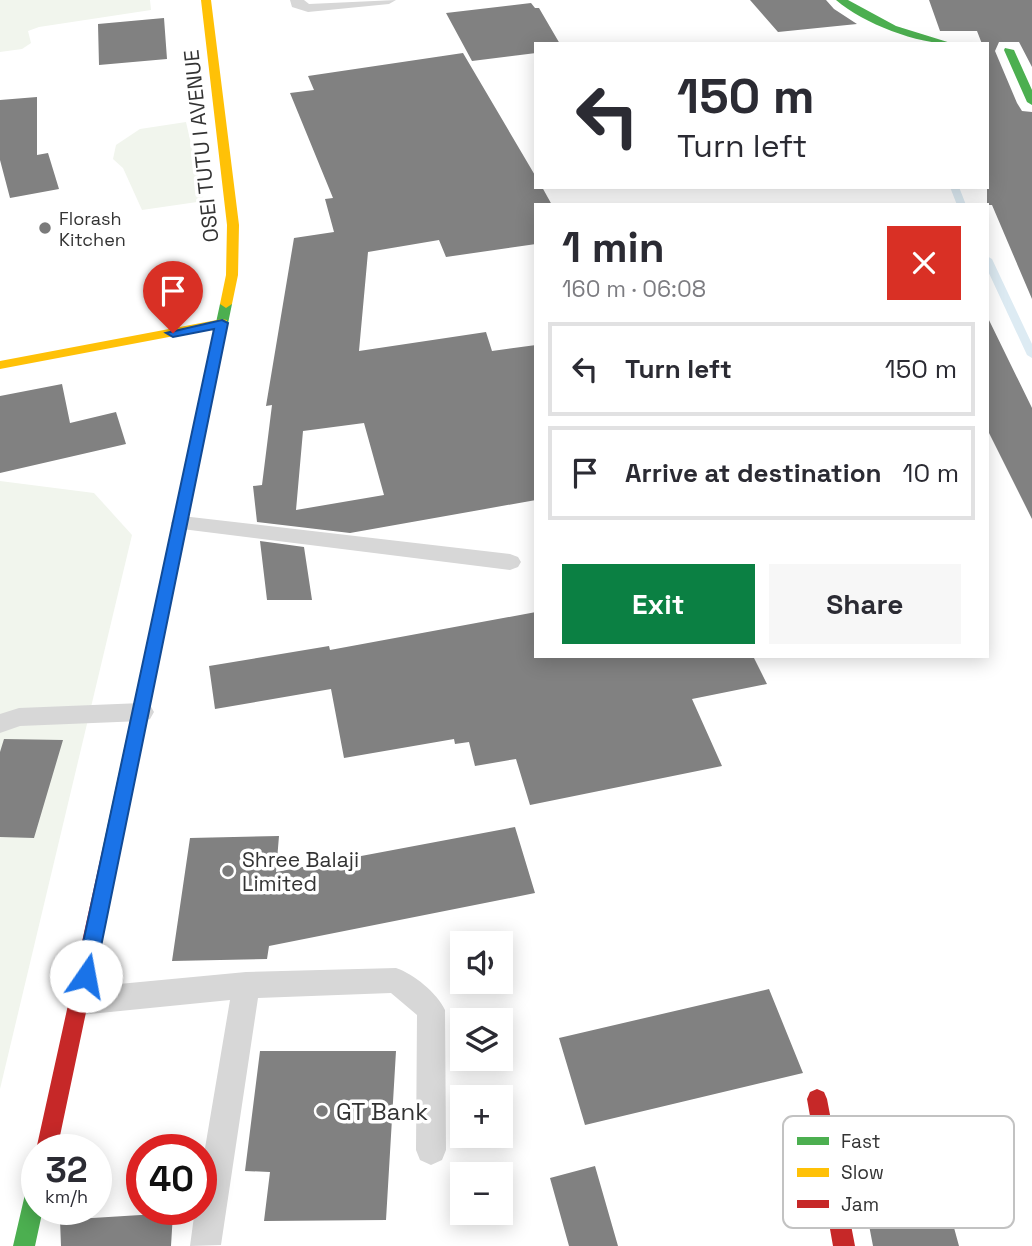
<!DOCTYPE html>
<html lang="en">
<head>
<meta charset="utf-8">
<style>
	body { margin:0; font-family:"Space Grotesk",sans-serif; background:#f7f7f7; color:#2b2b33; height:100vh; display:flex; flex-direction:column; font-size:26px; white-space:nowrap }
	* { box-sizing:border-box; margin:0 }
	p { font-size:23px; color:#7c7c81 }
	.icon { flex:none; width:38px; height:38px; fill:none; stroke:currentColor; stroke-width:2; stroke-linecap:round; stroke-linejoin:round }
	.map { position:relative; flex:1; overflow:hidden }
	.side { position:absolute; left:534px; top:203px; width:455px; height:455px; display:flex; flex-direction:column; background:#fff; border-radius:0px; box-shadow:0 4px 18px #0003 }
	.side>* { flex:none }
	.guide { position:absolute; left:534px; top:42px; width:455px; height:147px; border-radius:0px; box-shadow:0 4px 18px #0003; background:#fff; color:#2b2b33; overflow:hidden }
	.tools { position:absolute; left:450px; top:931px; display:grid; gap:14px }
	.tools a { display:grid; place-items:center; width:63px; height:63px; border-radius:0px; background:#fff; box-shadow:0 4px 18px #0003; font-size:35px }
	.speed { position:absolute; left:21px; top:1134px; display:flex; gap:14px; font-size:35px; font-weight:700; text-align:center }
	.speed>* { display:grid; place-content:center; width:91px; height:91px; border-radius:50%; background:#fff; box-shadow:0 4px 18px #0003; line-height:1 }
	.speed small { font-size:18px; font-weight:400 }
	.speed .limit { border:10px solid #d22; background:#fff; color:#111 }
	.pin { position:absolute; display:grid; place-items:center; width:60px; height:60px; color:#fff; margin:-72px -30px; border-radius:50% 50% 50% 0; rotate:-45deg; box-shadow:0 0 7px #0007 }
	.pin .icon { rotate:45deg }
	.me { position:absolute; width:77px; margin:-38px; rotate:12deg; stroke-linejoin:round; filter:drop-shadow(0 0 5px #0008) }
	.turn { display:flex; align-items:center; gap:24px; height:147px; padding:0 28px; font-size:32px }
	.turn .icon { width:91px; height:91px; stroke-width:2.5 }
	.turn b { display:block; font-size:49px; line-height:60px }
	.round { display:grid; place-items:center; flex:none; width:74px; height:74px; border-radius:0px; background:#f7f7f7 }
	.overview { display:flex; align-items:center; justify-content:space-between; height:119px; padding:0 28px }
	h1 { font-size:42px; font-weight:700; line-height:52px }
	.action { display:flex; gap:14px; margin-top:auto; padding:14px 28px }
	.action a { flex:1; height:80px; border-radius:0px; background:#0b8043; color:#fff; font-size:28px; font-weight:700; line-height:80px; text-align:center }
	.action a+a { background:#f7f7f7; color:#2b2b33 }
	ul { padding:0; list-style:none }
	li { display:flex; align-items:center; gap:21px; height:94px; margin:0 14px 10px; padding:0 14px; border:4px solid #e1e1e2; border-radius:0px }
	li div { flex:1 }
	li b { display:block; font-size:26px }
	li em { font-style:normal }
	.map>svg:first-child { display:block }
</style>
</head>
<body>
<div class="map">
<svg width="1032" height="1246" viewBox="0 0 1032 1246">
	<rect width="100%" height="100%" fill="#fff"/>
	<path fill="#f1f5ed" d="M 0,0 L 150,0 L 151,10 L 39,27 L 28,31 L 31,43 L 22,49 L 0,52 Z
		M 186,122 L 204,201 L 142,210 L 123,168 L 113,159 L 116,145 L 140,129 Z
		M 0,481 L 94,493 L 132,535 L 0,1089 Z"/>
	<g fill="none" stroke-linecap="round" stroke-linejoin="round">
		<path fill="#ddebf3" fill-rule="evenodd" d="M 950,187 L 959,187 L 966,205 L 957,205 Z
			M 987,256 L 992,259 L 1032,344 L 1032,358 L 1027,355 L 987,269 Z"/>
	</g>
	<path fill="#818181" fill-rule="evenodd" d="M 750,0 L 826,0 L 834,9 L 857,24 L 778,32 Z
		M 929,0 L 1032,0 L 1032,67 L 1019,42 L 999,42 L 995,51 L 1017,103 L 1022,111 L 1032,112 L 1032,299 L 992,205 L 987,205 L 987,44 L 982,44 L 977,31 L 940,31 Z
		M 531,3 L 535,8 L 539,8 L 560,44 L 536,44 L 536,53 L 472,61 L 446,13 Z
		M 164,18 L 167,59 L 99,65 L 98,24 Z
		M 463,53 L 536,177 L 536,187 L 542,187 L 552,205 L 536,205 L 536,244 L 446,257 L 439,240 L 368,252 L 359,351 L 486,332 L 492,351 L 536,345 L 536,500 L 350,533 L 257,522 L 253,486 L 262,485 L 272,405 L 266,406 L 294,238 L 334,232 L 325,199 L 333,198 L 290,93 L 314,90 L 308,76 ZM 364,423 L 384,495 L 296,510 L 303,431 Z
		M 37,97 L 37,155 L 48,153 L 59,189 L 10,198 L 0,160 L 0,100 Z
		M 987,316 L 1032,408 L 1032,519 L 987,429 Z
		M 62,384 L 70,423 L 116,412 L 126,444 L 0,473 L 0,396 Z
		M 260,541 L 304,547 L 312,600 L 267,600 Z
		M 536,612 L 536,656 L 753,656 L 767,684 L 692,699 L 722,766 L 530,805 L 516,759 L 475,766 L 469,742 L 455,744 L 454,739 L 344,758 L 331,689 L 215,709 L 209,666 L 329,646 L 330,650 Z
		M 4,739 L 63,740 L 34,838 L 0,837 L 0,752 Z
		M 515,827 L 535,893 L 269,946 L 267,959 L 172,961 L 190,838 L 279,836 L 276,872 Z
		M 769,989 L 803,1073 L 585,1125 L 559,1038 Z
		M 260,1051 L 396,1051 L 386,1220 L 264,1221 L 270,1172 L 245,1171 Z
		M 595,1166 L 618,1246 L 569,1246 L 550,1178 Z
		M 173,1213 L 171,1246 L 61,1246 L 60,1220 Z
		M 950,1213 L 959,1246 L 873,1246 L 868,1220 Z"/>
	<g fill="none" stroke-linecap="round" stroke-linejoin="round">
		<path fill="#d7d7d7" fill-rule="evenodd" d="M 290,0 L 304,0 L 309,4 L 396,0 L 389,4 L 308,12 L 292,7 Z
			M 182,516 L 510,554 L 518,557 L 521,562 L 518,567 L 510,570 L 174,528 L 171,523 L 174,518 Z
			M 142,703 L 150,705 L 154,712 L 150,719 L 142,721 L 20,726 L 0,733 L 0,714 L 19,708 Z
			M 396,968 C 414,974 437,993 445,1010 L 446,1150 L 442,1160 L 431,1165 L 420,1160 L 416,1150 L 417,1015 L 391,993 L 258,998 L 221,1245 L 190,1246 L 195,1209 L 201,1209 L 201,1172 L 230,1000 L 80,1015 L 70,1011 L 66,1002 L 70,993 L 119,984 L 246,972 Z"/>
		<path fill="#4caf50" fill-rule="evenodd" d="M 836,0 L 848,0 L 896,26 L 954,44 C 917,44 864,24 836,0 Z
			M 1005,48 L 1014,50 L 1032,90 L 1032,105 L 1027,102 L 1004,50 Z
			M 226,300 L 232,304 L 120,851 L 117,856 L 111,859 L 105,856 L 102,851 L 220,304 Z
			M 37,1180 L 37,1209 L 43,1209 L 35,1246 L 13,1246 L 26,1190 L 29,1183 Z"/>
		<path fill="#ffc107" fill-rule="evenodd" d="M 201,0 L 211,0 L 239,225 L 238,275 L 232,304 L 226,308 L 220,304 L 226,275 L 227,225 Z
			M 222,319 L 227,320 L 227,326 L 0,369 L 0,361 Z"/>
		<path fill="#c62828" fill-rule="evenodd" d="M 111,843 L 117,846 L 120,851 L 57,1150 L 37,1150 L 37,1153 L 36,1150 L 102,851 L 105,846 Z
			M 817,1089 L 824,1092 L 827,1099 L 855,1246 L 833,1246 L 807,1099 L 810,1092 Z"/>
	</g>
	<path fill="#1a73e8" stroke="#114b97" stroke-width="2" d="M 222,320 L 228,323 L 95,976 L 92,982 L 86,985 L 79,982 L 76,976 L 214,329 L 173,337 L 166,333 Z"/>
	<g fill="#7a7a7a" stroke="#fff" stroke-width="2.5">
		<circle cx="45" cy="228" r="7"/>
		<circle cx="228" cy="871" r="7"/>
		<circle cx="322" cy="1111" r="7"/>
	</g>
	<g text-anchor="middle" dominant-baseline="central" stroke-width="7" stroke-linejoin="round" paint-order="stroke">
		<g font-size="18" fill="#333" stroke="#fff" text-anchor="start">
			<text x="59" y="218">Florash<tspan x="59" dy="21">Kitchen</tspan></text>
		</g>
		<g font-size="21" fill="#333" stroke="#fff">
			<text transform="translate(201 146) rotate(-96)">OSEI TUTU I AVENUE</text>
		</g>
		<g font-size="21" fill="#333" stroke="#fff" text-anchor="start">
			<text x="242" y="859">Shree Balaji<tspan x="242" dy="24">Limited</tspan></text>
		</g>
		<g font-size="24" fill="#333" stroke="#fff" text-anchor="start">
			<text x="336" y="1111">GT Bank</text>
		</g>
	</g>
	<rect x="783" y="1116" width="231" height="112" rx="10" fill="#fff" stroke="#c2c2c2" stroke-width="2"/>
	<rect x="797" y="1137" width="32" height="8" fill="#4caf50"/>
	<rect x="797" y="1168" width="32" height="9" fill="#ffc107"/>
	<rect x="797" y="1200" width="32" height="8" fill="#c62828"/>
	<g font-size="19" fill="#333">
		<text x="841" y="1148">Fast</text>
		<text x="841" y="1179">Slow</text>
		<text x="841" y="1211">Jam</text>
	</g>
</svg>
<div class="tools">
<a><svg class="icon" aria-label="sound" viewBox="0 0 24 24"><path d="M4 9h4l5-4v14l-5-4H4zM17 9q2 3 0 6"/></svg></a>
<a><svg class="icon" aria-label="layers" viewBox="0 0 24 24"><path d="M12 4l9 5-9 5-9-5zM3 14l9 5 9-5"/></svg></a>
<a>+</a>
<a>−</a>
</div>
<div class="speed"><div>32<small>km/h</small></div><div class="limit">40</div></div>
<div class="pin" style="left:173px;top:333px;background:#d93025"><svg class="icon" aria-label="arrive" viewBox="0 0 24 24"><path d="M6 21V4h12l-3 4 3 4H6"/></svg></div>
<svg class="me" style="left:86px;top:976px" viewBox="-20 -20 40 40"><circle r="19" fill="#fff"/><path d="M0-13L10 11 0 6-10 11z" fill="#1a73e8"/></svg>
<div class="guide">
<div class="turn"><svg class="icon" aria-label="left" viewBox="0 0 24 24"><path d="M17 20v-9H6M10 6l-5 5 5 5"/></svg><div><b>150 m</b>Turn left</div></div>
</div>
<section class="side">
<div class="overview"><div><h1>1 min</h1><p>160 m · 06:08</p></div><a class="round" style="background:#d93025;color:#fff"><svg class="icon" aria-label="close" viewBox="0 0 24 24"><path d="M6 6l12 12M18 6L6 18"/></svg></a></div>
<ul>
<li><svg class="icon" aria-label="left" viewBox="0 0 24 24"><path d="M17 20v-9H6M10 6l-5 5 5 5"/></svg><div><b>Turn left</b></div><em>150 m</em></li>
<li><svg class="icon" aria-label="arrive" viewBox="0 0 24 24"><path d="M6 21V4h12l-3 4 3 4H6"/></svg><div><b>Arrive at destination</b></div><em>10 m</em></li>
</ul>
<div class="action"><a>Exit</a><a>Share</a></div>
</section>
</div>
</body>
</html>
